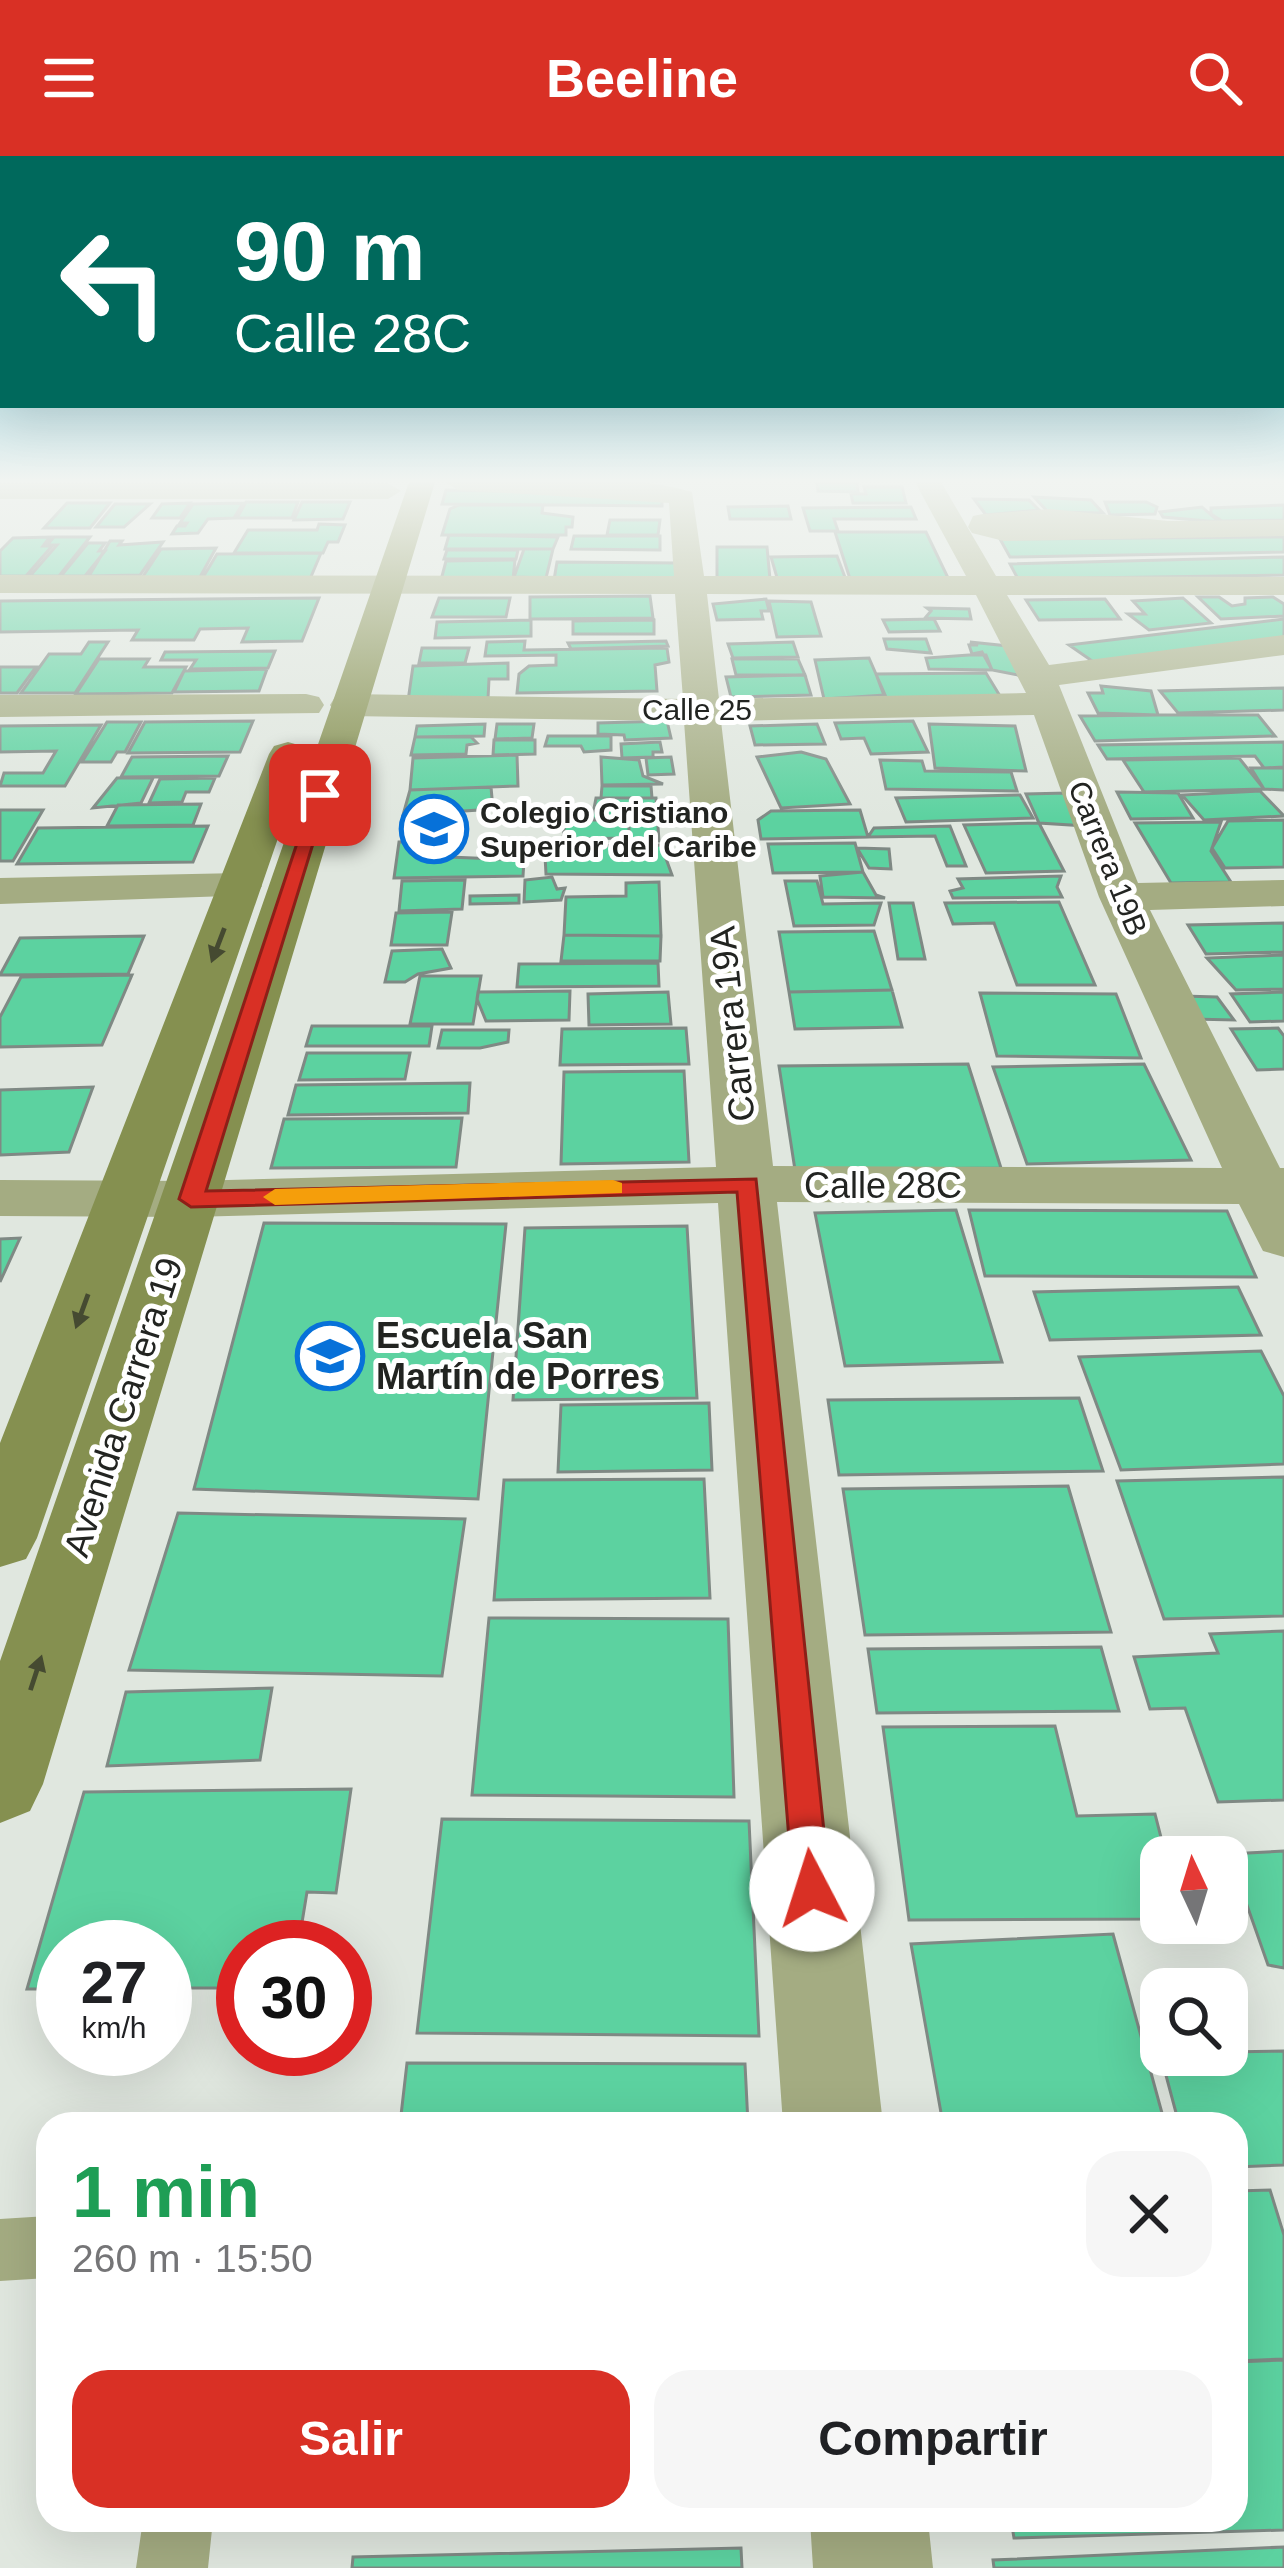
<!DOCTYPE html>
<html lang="es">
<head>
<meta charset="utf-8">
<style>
	body { margin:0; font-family:Arial,sans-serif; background:#f6f6f6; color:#202124; height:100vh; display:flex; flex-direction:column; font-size:45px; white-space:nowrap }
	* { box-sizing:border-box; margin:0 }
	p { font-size:39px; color:#757577 }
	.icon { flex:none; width:66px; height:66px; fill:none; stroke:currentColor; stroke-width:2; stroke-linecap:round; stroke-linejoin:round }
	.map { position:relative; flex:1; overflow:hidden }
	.drawer { position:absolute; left:36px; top:1956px; width:1212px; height:420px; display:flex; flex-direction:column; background:#fff; border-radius:36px; box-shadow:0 12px 48px #0002 }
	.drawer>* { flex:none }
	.top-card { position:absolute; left:0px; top:0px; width:1284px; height:252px; box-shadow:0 12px 48px #0002; background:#00695c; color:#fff; overflow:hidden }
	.needle { width:78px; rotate:356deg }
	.tools { position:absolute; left:1140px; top:1680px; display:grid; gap:24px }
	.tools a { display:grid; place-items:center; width:108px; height:108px; border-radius:24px; background:#fff; box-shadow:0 12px 48px #0002; font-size:60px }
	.speed { position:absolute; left:36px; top:1764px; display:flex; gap:24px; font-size:60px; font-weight:700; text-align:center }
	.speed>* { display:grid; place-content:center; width:156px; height:156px; border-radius:50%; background:#fff; box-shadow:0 12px 48px #0002; line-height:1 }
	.speed small { font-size:30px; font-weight:400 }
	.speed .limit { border:18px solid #d22; background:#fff; color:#111 }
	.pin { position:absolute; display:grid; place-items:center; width:102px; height:102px; color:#fff; margin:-51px; border-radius:24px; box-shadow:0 6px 18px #0006 }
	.me { position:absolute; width:132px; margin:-66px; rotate:355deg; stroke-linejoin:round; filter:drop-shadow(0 0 9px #0008) }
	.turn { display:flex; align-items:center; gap:42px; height:252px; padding:0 36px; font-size:54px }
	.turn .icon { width:156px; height:156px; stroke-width:2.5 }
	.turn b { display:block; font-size:84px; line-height:102px }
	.round { display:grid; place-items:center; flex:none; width:126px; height:126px; border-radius:36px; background:#f6f6f6 }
	.head { display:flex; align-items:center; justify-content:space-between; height:204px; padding:0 36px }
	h1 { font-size:72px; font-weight:600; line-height:90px; color:#1e9e55 }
	.action { display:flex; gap:24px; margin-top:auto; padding:24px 36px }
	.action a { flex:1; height:138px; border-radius:36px; background:#d93025; color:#fff; font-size:48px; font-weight:600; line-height:138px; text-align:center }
	.action a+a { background:#f6f6f6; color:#202124 }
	header { display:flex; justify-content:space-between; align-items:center; height:156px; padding:0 36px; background:#d93025; color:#fff; font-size:54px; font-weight:600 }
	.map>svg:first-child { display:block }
</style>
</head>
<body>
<header><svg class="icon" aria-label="menu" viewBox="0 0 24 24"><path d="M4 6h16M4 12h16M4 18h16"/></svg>Beeline<svg class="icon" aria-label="search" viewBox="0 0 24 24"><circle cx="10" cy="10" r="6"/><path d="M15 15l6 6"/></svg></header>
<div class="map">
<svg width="1284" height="2412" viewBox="0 0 1284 2412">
	<rect width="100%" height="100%" fill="#e0e7df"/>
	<path fill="#5cd2a0" stroke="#7f8984" stroke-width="3" d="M 817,326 L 857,326 L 858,336 L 818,335 Z
		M 864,331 L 902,331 L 906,347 L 853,347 L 851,338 L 866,338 Z
		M 446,334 L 662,338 L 662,350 L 442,348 Z
		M 1034,341 L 1091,344 L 1103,357 L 1048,356 Z
		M 974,343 L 1029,344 L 1039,354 L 986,359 Z
		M 246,346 L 298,346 L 292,362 L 237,362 Z
		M 302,346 L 350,346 L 343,363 L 294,364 Z
		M 1105,346 L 1146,346 L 1157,351 L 1155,358 L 1110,359 Z
		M 67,347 L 110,347 L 90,372 L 44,372 Z
		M 190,347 L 180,362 L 152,362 L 162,348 Z
		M 243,347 L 234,362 L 208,363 L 198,377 L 172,378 L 177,370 L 185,370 L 187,367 L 180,367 L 193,348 Z
		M 115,348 L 150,348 L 124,371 L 96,371 Z
		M 459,349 L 543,349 L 542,357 L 573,361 L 572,371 L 566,371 L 566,379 L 442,379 L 450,353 Z
		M 1284,349 L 1284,364 L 1222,365 L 1211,358 L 1211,352 Z
		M 788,350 L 791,363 L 730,363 L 728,351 Z
		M 911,351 L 916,363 L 834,363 L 838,375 L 810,375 L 803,352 Z
		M 1202,351 L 1219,366 L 1163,361 L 1160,356 Z
		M 610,364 L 660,364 L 658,379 L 607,379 Z
		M 319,368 L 345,369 L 338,386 L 328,386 L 323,397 L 234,397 L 248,374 L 317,374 Z
		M 835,376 L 926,376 L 950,426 L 851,426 Z
		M 449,379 L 558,381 L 553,393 L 445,393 Z
		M 574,380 L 660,380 L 660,394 L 571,393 Z
		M 50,381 L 43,390 L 52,390 L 26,420 L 0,420 L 0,395 L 13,382 Z
		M 54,381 L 90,381 L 59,420 L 30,420 L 57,389 L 47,389 Z
		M 1284,381 L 1284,396 L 1010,401 L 1000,383 Z
		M 110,385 L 122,385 L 119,389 L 163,386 L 140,419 L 89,420 Z
		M 88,387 L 105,387 L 99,395 L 105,395 L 85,420 L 61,420 Z
		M 717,391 L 767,391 L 770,423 L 717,423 Z
		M 216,392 L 200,421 L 142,422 L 161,393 Z
		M 524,393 L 553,393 L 546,422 L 514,421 Z
		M 447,394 L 518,394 L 516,403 L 444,403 Z
		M 321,397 L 310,423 L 202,423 L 217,398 Z
		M 837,400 L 846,424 L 778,425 L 771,401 Z
		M 1284,401 L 1284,419 L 1018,423 L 1010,408 Z
		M 515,404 L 513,423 L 441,424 L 446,405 Z
		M 557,406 L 678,407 L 678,424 L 554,424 Z
		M 650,440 L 653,462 L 530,463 L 530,441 Z
		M 1198,441 L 1219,441 L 1232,450 L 1245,448 L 1245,442 L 1273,441 L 1284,448 L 1284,460 L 1221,463 Z
		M 319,442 L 302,485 L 242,486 L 248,472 L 200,473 L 194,484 L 132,484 L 138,474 L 0,476 L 0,445 Z
		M 439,442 L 510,442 L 506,461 L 432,461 Z
		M 1183,442 L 1211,467 L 1149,474 L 1128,458 L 1145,458 L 1133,445 Z
		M 766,443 L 769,455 L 761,455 L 763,463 L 717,464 L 713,448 Z
		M 1105,443 L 1120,463 L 1039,464 L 1026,444 Z
		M 769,445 L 811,446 L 821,480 L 777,481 Z
		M 927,452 L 969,453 L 971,463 L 925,462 L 931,455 Z
		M 934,463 L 940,475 L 889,476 L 883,464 Z
		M 1284,463 L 1284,483 L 1095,507 L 1069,489 Z
		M 531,464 L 531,480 L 435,482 L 437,466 Z
		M 654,464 L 654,478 L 573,478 L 573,465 Z
		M 884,483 L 926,483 L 931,497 L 887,493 Z
		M 525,485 L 524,494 L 667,492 L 669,506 L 655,509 L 657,535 L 517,537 L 519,518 L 529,510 L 556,509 L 556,499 L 485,500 L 487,486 Z
		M 666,485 L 668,490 L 571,493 L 568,487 Z
		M 89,486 L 108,486 L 75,537 L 21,537 L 49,498 L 81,498 Z
		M 793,486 L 798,501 L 733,502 L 728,488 Z
		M 970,486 L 1008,490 L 1028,521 L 992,514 L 982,496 L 972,498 L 969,489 L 978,489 Z
		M 422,492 L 469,492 L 465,507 L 419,507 Z
		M 275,495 L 268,512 L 190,513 L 196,504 L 161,504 L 165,496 Z
		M 969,499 L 986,499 L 992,514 L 929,513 L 926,502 Z
		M 869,502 L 885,539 L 824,543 L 815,504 Z
		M 99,503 L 149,503 L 144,511 L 186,511 L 172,537 L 76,538 Z
		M 732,503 L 798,503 L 805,519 L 736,519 Z
		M 508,507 L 508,523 L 489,523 L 488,543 L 408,545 L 413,510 Z
		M 0,511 L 36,511 L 17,537 L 0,537 Z
		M 267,513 L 259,535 L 174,536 L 184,515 Z
		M 986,517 L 1000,540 L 885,542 L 876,518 Z
		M 805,519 L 811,539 L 731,541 L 726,521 Z
		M 1101,530 L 1151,535 L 1158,559 L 1098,557 L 1088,537 L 1103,537 Z
		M 1284,532 L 1284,554 L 1178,557 L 1160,535 Z
		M 1158,559 L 1258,559 L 1275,580 L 1095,585 L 1080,560 Z
		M 253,565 L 240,596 L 128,597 L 145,566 Z
		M 667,565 L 671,582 L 625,584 L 624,579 L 598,578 L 598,567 Z
		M 913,565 L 928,596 L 871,598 L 864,582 L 841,583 L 835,567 Z
		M 107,566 L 141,566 L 125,596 L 117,596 L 111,606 L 82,606 Z
		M 485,568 L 484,580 L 415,581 L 417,570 Z
		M 497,568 L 534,568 L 532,582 L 495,583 Z
		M 817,568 L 825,588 L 755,589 L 750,570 Z
		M 929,568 L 1015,570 L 1026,615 L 935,612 Z
		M 101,569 L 65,630 L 0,630 L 4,617 L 43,617 L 56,595 L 0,596 L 0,570 Z
		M 548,580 L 611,580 L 611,594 L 584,596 L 581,590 L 545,590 Z
		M 415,581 L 471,581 L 477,587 L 467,589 L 466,598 L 411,599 Z
		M 494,584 L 535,584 L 535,598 L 493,599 Z
		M 660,586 L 662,596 L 653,596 L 653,601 L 622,602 L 621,588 Z
		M 1284,586 L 1284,611 L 1264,612 L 1255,600 L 1107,603 L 1098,589 Z
		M 801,596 L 826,603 L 850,648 L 781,652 L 757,601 Z
		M 517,599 L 518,630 L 410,634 L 413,602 Z
		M 228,600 L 219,620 L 121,621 L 132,601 Z
		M 601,601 L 639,604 L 643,620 L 663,628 L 602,629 Z
		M 671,601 L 674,618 L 648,619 L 646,602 Z
		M 1239,602 L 1264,633 L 1144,636 L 1123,604 Z
		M 880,604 L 922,605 L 925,615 L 1011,616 L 1017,635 L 886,633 Z
		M 1251,612 L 1284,612 L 1284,634 L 1264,633 Z
		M 117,622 L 153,622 L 141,647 L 93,652 Z
		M 215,622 L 209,636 L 186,636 L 182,646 L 149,647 L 160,623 Z
		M 602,630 L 651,630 L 652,642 L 601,642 Z
		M 491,631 L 493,653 L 403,659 L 410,634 Z
		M 1260,635 L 1284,660 L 1204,664 L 1182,639 Z
		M 1117,636 L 1178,637 L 1193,662 L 1131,663 Z
		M 1067,637 L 1087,670 L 1039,667 L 1026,638 Z
		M 1020,639 L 1033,662 L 906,666 L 896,642 Z
		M 596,642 L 656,642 L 659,685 L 630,685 L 628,662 L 592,663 Z
		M 201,648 L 193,669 L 107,670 L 118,649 Z
		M 0,654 L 43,654 L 13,705 L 0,705 Z
		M 860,654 L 868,681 L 761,683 L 758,664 L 771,655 Z
		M 407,661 L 459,661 L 460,687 L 402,685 Z
		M 565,664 L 629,664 L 629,682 L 563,683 Z
		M 1284,664 L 1284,711 L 1225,712 L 1212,692 L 1228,665 Z
		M 1221,666 L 1211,695 L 1231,726 L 1171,727 L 1135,667 Z
		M 1039,667 L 1064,715 L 986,717 L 964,669 Z
		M 208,670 L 193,706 L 17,708 L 38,672 Z
		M 950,670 L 966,710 L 947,710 L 935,680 L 868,681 L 874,672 Z
		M 451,685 L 449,701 L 524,704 L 523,720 L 394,722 L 399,686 Z
		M 855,687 L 863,716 L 773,717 L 768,688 Z
		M 661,689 L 672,719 L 546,718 L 545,700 L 571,700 L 570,690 Z
		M 857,692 L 889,693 L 891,713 L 869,712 Z
		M 863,716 L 876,739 L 885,742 L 823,741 L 820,720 Z
		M 1061,720 L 1057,731 L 1062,741 L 953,742 L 950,735 L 963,732 L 958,723 Z
		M 552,721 L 557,733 L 565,732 L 561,744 L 524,746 L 525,724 Z
		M 465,724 L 462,753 L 399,755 L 402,725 Z
		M 785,725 L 817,725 L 823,748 L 881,747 L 874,769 L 794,770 Z
		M 659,726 L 661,780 L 564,779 L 566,741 L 626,740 L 626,727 Z
		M 519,739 L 519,747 L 470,748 L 470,740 Z
		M 1059,746 L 1095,829 L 1017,829 L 994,767 L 953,768 L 945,747 Z
		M 889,747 L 913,747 L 925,803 L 898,803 Z
		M 452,756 L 447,789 L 391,789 L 396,757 Z
		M 1284,767 L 1284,796 L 1206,798 L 1188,769 Z
		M 874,775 L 892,834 L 789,836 L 779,776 Z
		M 564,779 L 661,780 L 660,805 L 561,805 Z
		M 144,780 L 128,818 L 0,819 L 20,782 Z
		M 442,793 L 451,812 L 418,818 L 405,826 L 385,826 L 392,795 Z
		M 1284,799 L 1284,833 L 1236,834 L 1207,802 Z
		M 658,807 L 659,830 L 517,831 L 519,808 Z
		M 132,819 L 102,889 L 0,891 L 0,861 L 21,821 Z
		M 420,820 L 481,820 L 473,868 L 410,868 Z
		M 892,834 L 902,871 L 795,873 L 789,836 Z
		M 570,835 L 569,864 L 486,865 L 477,843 L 478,836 Z
		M 668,836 L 671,868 L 589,869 L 588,838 Z
		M 1284,836 L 1284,865 L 1250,866 L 1231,838 Z
		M 980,837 L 1116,838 L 1141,902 L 997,900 Z
		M 1182,840 L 1217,841 L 1234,864 L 1191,863 Z
		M 312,870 L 432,870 L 429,890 L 306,890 Z
		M 686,872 L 689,908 L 560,909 L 562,873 Z
		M 1278,872 L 1284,880 L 1284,913 L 1257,914 L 1231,873 Z
		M 442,874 L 509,874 L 508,886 L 480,892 L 438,892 Z
		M 307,897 L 410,897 L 405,923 L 299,924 Z
		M 968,908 L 1001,1012 L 795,1014 L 779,910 Z
		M 1144,908 L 1191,1004 L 1027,1008 L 993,911 Z
		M 684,915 L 689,1006 L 561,1008 L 564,916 Z
		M 470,927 L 468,957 L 288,959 L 296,929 Z
		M 93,931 L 69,996 L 0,999 L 0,934 Z
		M 462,962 L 456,1011 L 271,1012 L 284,963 Z
		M 956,1054 L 1002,1206 L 845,1210 L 815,1057 Z
		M 969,1054 L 1227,1055 L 1256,1121 L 985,1120 Z
		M 264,1067 L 506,1068 L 478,1343 L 194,1333 Z
		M 687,1070 L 697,1242 L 513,1244 L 525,1072 Z
		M 20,1082 L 0,1126 L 0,1083 Z
		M 1238,1131 L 1261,1179 L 1050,1184 L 1034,1136 Z
		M 1261,1195 L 1284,1240 L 1284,1308 L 1121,1314 L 1079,1201 Z
		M 1079,1242 L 1103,1315 L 839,1319 L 828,1244 Z
		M 709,1247 L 712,1314 L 558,1316 L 561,1249 Z
		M 1284,1321 L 1284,1460 L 1164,1463 L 1117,1325 Z
		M 704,1323 L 710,1442 L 494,1444 L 504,1324 Z
		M 1068,1330 L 1111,1476 L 865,1479 L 843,1333 Z
		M 178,1357 L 465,1363 L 442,1520 L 129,1514 Z
		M 489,1462 L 728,1463 L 734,1641 L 472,1639 Z
		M 1284,1475 L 1284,1644 L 1218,1646 L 1185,1552 L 1150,1553 L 1134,1501 L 1218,1497 L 1210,1478 Z
		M 1101,1491 L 1119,1555 L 877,1557 L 868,1493 Z
		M 272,1532 L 260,1604 L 107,1610 L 126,1536 Z
		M 1055,1570 L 1077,1660 L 1155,1658 L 1166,1701 L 1161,1701 L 1161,1763 L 909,1764 L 883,1571 Z
		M 351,1633 L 336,1737 L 307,1736 L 298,1791 L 243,1791 L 243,1832 L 165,1832 L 165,1791 L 63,1791 L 63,1833 L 27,1833 L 84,1636 Z
		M 442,1663 L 749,1665 L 759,1880 L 417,1877 Z
		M 1284,1695 L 1284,1812 L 1268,1809 L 1229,1698 Z
		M 1113,1778 L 1165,1968 L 943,1968 L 911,1788 Z
		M 1284,1895 L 1284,2009 L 1236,2011 L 1236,1968 L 1179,1968 L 1160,1897 Z
		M 407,1907 L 745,1908 L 748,1968 L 400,1968 Z
		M 1270,2034 L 1284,2079 L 1284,2203 L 1236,2205 L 1236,2035 Z
		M 1284,2204 L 1284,2374 L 1014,2382 L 1011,2364 L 1236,2364 L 1236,2206 Z
		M 1284,2391 L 1284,2412 L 994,2412 L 993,2404 Z
		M 741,2392 L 742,2412 L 352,2412 L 353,2401 Z"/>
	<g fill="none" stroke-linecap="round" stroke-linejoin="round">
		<path fill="#a4ac82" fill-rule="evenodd" d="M 48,2060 L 48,2122 L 0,2125 L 0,2063 Z
			M 143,2364 L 213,2364 L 208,2412 L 136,2412 Z"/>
		<path fill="#a4ac82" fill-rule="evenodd" d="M 445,326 C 519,323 621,315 692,336 L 704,420 L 966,420 L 915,326 L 941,326 L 996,420 L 1284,421 L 1284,439 L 1007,439 L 1049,509 L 1284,479 L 1284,499 L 1059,529 L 1138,727 L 1284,724 L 1284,750 L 1150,754 L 1280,1012 L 1284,1012 L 1284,1101 L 1263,1095 L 1239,1048 L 777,1046 L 883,1968 L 783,1968 L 718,1047 L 191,1061 L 0,1060 L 0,1024 L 191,1025 L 716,1011 L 684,565 L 348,560 L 335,557 L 330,549 L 335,541 L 348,538 L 683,543 L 675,438 L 0,437 L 0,419 L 674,420 L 669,347 L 458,334 ZM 707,438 L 976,439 L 1026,537 L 719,543 ZM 1034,559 L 1099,741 L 1222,1012 L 773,1010 L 721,565 Z
			M 0,327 L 388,327 L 401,335 L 388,343 L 0,343 Z
			M 1050,353 L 1168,365 L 1284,364 L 1284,380 L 1004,385 L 972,377 L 968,371 L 973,360 L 983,358 Z
			M 306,538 L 319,541 L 324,549 L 319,557 L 0,561 L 0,539 Z
			M 240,717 L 256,721 L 262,730 L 256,739 L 0,748 L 0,722 Z
			M 810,2364 L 928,2364 L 933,2412 L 813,2412 Z"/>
		<path fill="#859050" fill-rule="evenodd" d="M 409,326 L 435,326 L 43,1628 L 30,1655 L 0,1667 L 0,1505 Z
			M 288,586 L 302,590 L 307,598 L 37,1382 L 26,1403 L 0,1411 L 0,1287 L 269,598 L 274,590 Z"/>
	</g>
	<defs><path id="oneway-solid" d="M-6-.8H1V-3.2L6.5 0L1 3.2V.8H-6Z" transform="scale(3)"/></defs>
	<g fill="#454a31">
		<use href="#oneway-solid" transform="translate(218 789) rotate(111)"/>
		<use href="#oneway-solid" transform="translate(82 1155) rotate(110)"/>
		<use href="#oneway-solid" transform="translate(36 1517) rotate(-72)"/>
	</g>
	<linearGradient id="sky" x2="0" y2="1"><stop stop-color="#4fbcd5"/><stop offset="0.49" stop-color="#f1f4f1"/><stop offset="1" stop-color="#f1f4f1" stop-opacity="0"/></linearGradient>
	<rect width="1284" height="663" fill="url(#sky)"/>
	<path fill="#d93025" stroke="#8d1f18" stroke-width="3" d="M 314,636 L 328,639 L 206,1035 L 756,1023 L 830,1733 L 825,1746 L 812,1751 L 798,1746 L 793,1733 L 737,1036 L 191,1051 L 179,1043 Z"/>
	<path fill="#f59e0b" d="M 613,1024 L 622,1027 L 622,1037 L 275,1049 L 263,1041 L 275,1033 Z"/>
	<defs>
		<g id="school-ring" transform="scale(3.45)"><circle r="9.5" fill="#fff" stroke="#0771d9" stroke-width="1.5"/><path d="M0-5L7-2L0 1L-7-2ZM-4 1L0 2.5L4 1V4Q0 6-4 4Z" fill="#0771d9"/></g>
	</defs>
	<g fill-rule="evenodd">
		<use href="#school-ring" x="434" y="673"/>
		<use href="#school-ring" x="330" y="1200"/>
	</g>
	<g text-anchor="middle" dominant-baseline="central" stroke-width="10" stroke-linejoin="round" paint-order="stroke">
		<g font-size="30" fill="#222421" stroke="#fff">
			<text x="697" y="553">Calle 25</text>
			<text transform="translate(1108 702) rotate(68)">Carrera 19B</text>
		</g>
		<g font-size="30" font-weight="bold" fill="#222421" stroke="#fff" text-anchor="start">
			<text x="480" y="656">Colegio Cristiano<tspan x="480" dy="34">Superior del Caribe</tspan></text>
		</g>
		<g font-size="36" fill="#222421" stroke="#fff">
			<text transform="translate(732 868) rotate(-96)">Carrera 19A</text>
			<text x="883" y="1029">Calle 28C</text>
			<text transform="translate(123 1251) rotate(-72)">Avenida Carrera 19</text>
		</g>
		<g font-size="36" font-weight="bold" fill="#222421" stroke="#fff" text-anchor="start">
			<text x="376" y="1179">Escuela San<tspan x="376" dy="41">Martín de Porres</tspan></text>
		</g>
	</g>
</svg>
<div class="tools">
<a><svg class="needle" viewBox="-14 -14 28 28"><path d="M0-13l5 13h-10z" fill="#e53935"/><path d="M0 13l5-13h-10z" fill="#757577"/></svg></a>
<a><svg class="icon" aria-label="search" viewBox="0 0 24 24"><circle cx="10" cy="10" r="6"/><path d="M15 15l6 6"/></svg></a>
</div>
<div class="speed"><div>27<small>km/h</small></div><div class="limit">30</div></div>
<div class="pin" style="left:320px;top:639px;background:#d93025"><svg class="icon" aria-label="arrive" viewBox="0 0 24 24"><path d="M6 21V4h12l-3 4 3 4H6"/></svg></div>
<svg class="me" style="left:812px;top:1733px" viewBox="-20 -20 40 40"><circle r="19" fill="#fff"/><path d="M0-13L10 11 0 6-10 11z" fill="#d93025"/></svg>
<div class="top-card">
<div class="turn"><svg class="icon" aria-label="left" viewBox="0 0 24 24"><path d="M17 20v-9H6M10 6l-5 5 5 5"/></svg><div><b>90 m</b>Calle 28C</div></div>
</div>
<section class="drawer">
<div class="head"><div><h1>1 min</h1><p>260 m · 15:50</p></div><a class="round"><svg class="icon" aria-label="close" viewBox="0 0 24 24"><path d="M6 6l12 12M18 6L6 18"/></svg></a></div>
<div class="action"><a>Salir</a><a>Compartir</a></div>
</section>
</div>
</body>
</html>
